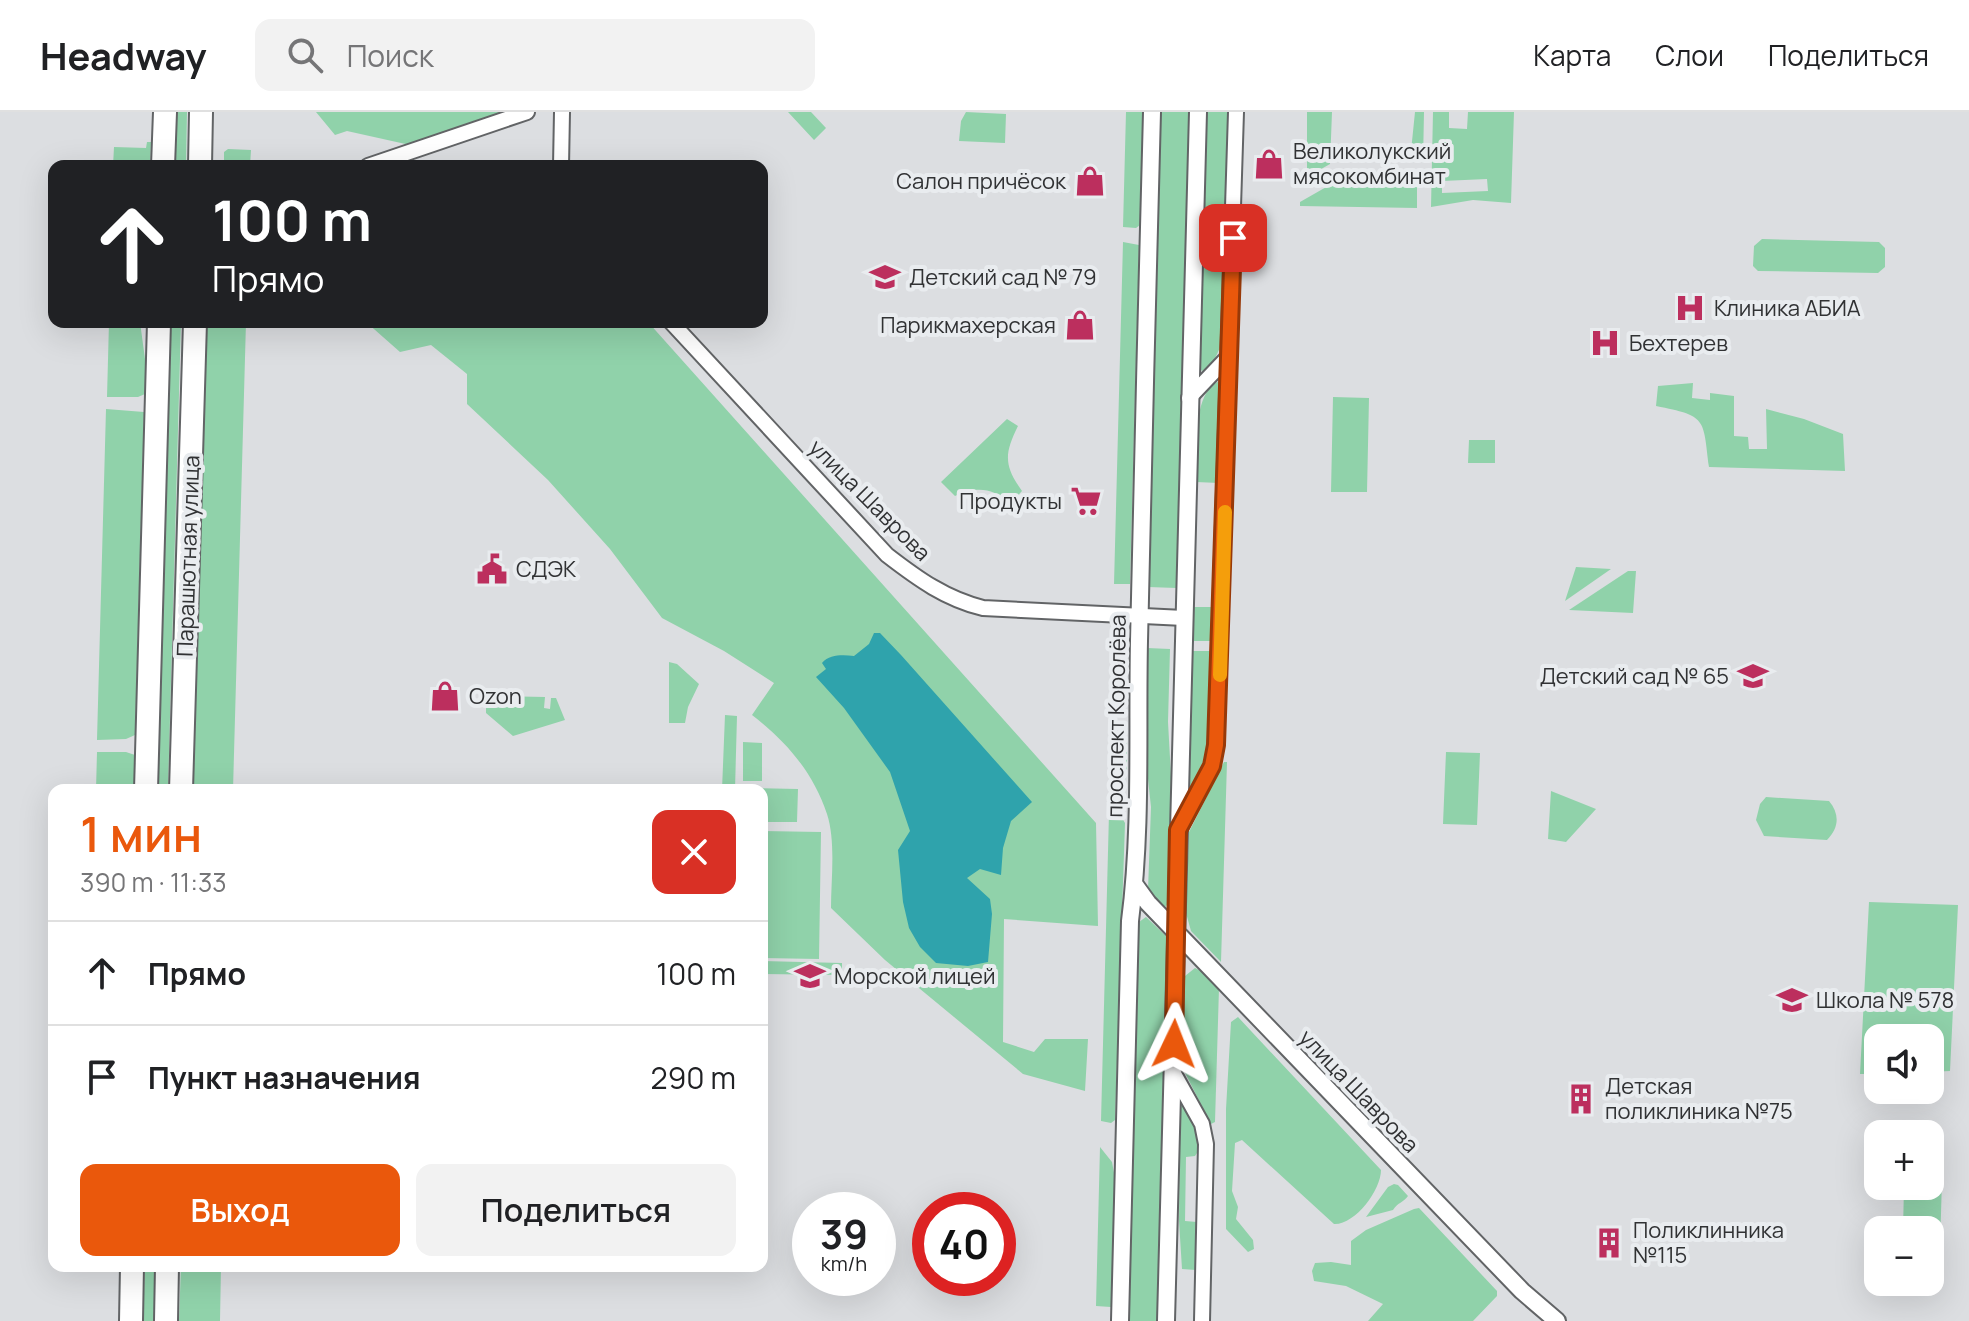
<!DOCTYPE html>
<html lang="ru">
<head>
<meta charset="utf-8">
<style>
	body { margin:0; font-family:Manrope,sans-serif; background:#f2f2f2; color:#202124; height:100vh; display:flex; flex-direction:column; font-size:30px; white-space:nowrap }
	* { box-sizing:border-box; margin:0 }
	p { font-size:26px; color:#757577 }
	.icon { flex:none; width:44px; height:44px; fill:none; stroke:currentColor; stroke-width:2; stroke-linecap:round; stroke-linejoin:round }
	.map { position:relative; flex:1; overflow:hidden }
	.sheet { position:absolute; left:48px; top:672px; width:720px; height:488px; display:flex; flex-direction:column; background:#fff; border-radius:16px; box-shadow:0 8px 32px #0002 }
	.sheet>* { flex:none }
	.banner { position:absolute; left:48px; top:48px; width:720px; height:168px; border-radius:16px; box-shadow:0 8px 32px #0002; background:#202124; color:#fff; overflow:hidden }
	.controls { position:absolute; left:1864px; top:912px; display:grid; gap:16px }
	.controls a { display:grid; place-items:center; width:80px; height:80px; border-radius:16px; background:#fff; box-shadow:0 8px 32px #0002; font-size:40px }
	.speed { position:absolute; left:792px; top:1080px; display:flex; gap:16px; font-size:40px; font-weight:700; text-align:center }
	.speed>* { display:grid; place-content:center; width:104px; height:104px; border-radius:50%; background:#fff; box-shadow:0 8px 32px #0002; line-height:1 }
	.speed small { font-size:20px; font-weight:400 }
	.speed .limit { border:12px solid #d22; background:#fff; color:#111 }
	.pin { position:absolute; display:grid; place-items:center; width:68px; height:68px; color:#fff; margin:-34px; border-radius:16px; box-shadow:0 4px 12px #0006 }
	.me { position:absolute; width:88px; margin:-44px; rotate:2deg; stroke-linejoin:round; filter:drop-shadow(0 0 6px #0008) }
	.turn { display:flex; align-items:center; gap:28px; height:168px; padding:0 32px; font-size:36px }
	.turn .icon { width:104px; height:104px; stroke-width:2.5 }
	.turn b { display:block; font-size:56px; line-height:68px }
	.round { display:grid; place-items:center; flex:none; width:84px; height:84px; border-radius:16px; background:#f2f2f2 }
	.headline { display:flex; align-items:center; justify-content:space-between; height:136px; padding:0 32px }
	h1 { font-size:48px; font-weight:600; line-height:60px; color:#ea580c }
	.cta { display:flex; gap:16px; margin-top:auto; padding:16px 32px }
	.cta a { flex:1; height:92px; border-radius:16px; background:#ea580c; color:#fff; font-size:32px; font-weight:600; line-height:92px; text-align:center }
	.cta a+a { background:#f2f2f2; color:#202124 }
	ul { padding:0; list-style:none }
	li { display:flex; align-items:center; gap:24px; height:104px; padding:0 32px; border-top:2px solid #e0e0e0 }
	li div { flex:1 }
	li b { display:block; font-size:30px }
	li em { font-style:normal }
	header { display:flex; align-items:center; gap:48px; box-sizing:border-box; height:112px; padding:0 40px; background:#fff; border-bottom:2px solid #e0e0e0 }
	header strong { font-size:38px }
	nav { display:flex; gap:44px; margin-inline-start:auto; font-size:28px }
	.search { width:560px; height:72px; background:#f2f2f2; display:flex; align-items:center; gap:20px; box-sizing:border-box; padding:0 28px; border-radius:16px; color:#757577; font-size:30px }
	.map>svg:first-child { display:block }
</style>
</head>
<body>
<header>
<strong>Headway</strong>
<div class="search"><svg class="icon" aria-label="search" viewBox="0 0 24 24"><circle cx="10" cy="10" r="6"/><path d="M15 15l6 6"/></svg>Поиск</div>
<nav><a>Карта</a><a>Слои</a><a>Поделиться</a></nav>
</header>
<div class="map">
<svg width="1969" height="1209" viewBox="0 0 1969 1209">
	<rect width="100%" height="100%" fill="#dcdee1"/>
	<path fill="#90d2aa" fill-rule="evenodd" d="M 177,0 L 187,0 L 186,54 L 175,54 Z
		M 316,0 L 503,0 L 410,33 L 347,19 L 335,23 Z
		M 788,0 L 811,0 L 826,16 L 814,28 Z
		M 966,0 L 1006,2 L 1005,31 L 959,29 L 961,9 Z
		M 1126,0 L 1143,0 L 1140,113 L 1136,116 L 1123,115 Z
		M 1161,0 L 1190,0 L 1177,476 L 1148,475 Z
		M 1206,0 L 1228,0 L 1222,229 C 1219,240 1212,255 1202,259 L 1198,254 Z
		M 1307,0 L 1332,0 L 1330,52 L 1307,65 Z
		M 1415,0 L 1424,0 L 1423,50 L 1410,49 Z
		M 1433,0 L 1449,0 L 1449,16 L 1467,17 L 1468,0 L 1514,0 L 1511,91 L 1473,88 L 1431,95 ZM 1487,67 L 1488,79 L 1442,81 L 1442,69 Z
		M 147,30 L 151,30 L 150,54 L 113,54 L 114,35 L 146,36 Z
		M 228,37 L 251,38 L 250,54 L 224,54 L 224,40 Z
		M 1342,66 L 1417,67 L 1417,96 L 1300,94 L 1300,90 Z
		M 1762,127 L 1879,130 L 1885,136 L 1885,155 L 1878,161 L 1758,159 L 1753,154 L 1754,134 Z
		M 1123,130 L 1139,133 L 1130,472 L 1114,472 Z
		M 109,210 L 140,210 L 145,247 L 145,282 L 138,285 L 107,285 Z
		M 171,210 L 181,210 L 168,678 L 158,678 Z
		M 206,210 L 246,210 L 233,678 L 193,678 Z
		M 366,210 L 648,210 L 1096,711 L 1098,814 L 1004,807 L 1003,930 L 1034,940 L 1045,927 L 1088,927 L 1085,979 L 1023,962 L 885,848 L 831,796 C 831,767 836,730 827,702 C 813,660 786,629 752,603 L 774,571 L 724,539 L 662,506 L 610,437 L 548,368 L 467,292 L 467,262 L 431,233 L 400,240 Z
		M 1220,269 L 1219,371 L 1196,370 C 1197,345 1191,278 1220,269 Z
		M 1693,271 L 1692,286 L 1710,288 L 1710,281 L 1734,284 L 1734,324 L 1748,325 L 1749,337 L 1767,337 L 1766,297 L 1804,307 L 1843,322 L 1845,359 L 1709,355 C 1703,306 1707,304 1656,294 L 1658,274 Z
		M 1333,285 L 1369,286 L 1367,380 L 1331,380 Z
		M 106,297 L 144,300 L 135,623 L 126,627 L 97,628 Z
		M 1007,307 L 1018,314 C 1004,342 1004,354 1022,379 L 1011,391 C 991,376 978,374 955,384 L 941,370 Z
		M 1469,328 L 1495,328 L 1495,351 L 1468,351 Z
		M 1576,455 L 1611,457 L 1565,489 Z
		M 1628,459 L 1636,459 L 1633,501 L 1569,498 Z
		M 1193,495 L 1215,495 L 1214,529 L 1192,529 Z
		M 1147,536 L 1170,537 L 1168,610 L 1171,664 L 1168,792 L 1164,796 L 1160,795 L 1148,778 L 1151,695 L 1144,629 Z
		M 1192,539 L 1214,539 C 1212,588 1217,637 1190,679 L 1188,678 Z
		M 669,550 L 677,552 L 699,572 L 688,595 L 685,611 L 669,611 Z
		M 486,584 L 545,585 L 544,596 L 550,597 L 551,586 L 556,586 L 565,608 L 513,624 L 486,601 Z
		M 725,603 L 737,604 L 735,678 L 722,678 Z
		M 743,630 L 762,631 L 762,669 L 743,669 Z
		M 1127,631 C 1126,649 1132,678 1109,684 L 1111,632 Z
		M 97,640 L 126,640 L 135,643 L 134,678 L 96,678 Z
		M 1446,640 L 1480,641 L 1477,713 L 1443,712 Z
		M 1224,650 L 1227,650 L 1221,850 L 1191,819 L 1186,801 L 1189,720 Z
		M 741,676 L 798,677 L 797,710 L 762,710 L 762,678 L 741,678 Z
		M 1551,679 L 1596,697 L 1566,730 L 1548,727 Z
		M 1766,685 L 1829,689 C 1840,702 1839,716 1827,728 L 1764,724 L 1756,708 L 1760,692 Z
		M 1109,701 L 1122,706 L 1125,711 L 1115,1008 L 1111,1011 L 1101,1009 Z
		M 762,719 L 821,720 L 819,847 L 762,846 Z
		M 1869,790 L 1958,793 L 1950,959 L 1930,960 L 1930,926 L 1878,926 L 1878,962 L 1860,962 Z
		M 1146,805 L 1168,826 L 1159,1209 L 1129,1209 L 1139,810 Z
		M 762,849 L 842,851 L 842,863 L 762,862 Z
		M 1195,856 L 1207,862 L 1219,876 L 1215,1010 L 1211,1012 L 1183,957 L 1184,871 L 1185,864 Z
		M 1238,905 L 1381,1058 C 1381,1078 1355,1113 1334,1112 L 1242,1028 L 1235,1031 L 1232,1079 L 1238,1095 L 1236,1107 L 1253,1128 L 1254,1137 L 1248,1140 L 1226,1117 L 1226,997 L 1231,910 Z
		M 1180,993 L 1182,993 L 1197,1020 L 1199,1038 L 1195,1044 L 1186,1045 L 1185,1109 L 1197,1110 L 1196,1158 L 1182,1157 L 1179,1109 Z
		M 1930,1034 L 1943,1034 L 1940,1135 L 1930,1134 L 1930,1118 L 1903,1118 L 1904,1074 L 1930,1074 Z
		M 1100,1035 L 1112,1050 L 1115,1066 L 1111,1195 L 1096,1194 Z
		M 1394,1072 L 1398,1073 L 1408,1084 C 1404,1090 1397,1091 1393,1098 L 1366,1105 L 1388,1075 Z
		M 1414,1097 L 1419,1096 L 1497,1179 L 1497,1184 L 1473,1209 L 1368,1209 L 1383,1192 L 1346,1174 L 1314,1169 L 1312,1159 L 1315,1151 L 1331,1150 L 1351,1153 L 1351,1129 L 1366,1118 Z
		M 145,1154 L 155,1154 L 154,1209 L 143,1209 Z
		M 181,1154 L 221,1154 L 220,1209 L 179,1209 Z"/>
	<path fill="#2fa3ac" d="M 874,521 L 880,521 L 901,543 L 1032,690 L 1011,709 L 1003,736 L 1001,763 L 980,757 L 967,766 L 990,787 L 992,802 L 988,850 L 968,854 L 936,851 L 920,835 L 909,816 L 903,790 L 898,738 L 910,719 L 890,660 L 844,596 L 816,565 L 826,557 L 822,551 C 830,542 843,543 854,544 L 869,532 Z"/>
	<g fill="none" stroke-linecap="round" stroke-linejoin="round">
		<g stroke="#626466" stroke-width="18">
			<path id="minor" d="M 368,54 L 527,0
				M 561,54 L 562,0
				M 671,210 L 887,443 C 918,467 946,487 983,496 L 1184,506
				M 1189,286 L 1230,243
				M 1179,718 L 1212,654 L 1216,633 L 1236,0
				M 1173,960 L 1202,1012 L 1206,1032 L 1202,1209"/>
		</g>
		<g stroke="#626466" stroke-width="20">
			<path id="tertiary" d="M 1135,773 L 1148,791 L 1522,1179 L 1557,1209
				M 1120,1209 L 1130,809 C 1142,716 1137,622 1139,529 C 1142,353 1148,176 1152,0
				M 1166,1209 L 1198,0"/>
		</g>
		<g stroke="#626466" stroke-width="26">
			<path id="primary" d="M 163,54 L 165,0
				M 200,54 L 201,0
				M 146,678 L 159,210
				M 181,678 L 195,210
				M 131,1209 L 132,1154
				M 166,1209 L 167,1154"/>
		</g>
		<use href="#minor" stroke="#fff" stroke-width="14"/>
		<use href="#tertiary" stroke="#fff" stroke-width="16"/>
		<use href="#primary" stroke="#fff" stroke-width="22"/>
	</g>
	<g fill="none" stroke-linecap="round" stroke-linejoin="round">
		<g stroke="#983908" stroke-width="20">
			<path id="route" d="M 1174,932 L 1178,718 L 1212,654 L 1216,633 L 1233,126"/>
		</g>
		<use href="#route" stroke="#ea580c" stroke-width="14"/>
		<path stroke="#f59e0b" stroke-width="14" d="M 1220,563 L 1225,400"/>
	</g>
	<defs>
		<g id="shop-bare" transform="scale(2.4)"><path d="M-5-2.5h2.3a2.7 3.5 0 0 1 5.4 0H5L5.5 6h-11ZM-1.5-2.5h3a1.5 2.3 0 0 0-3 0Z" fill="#bc2f5e" stroke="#e9ecef" stroke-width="2.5" paint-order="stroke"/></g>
		<g id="school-bare" transform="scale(2.4)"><path d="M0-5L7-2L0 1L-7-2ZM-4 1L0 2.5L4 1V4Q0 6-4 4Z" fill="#bc2f5e" stroke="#e9ecef" stroke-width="2.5" paint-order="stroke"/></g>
		<g id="hospital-bare" transform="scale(2.4)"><path d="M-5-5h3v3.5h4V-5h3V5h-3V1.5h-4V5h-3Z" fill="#bc2f5e" stroke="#e9ecef" stroke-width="2.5" paint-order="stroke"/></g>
		<g id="supermarket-bare" transform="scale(2.4)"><path d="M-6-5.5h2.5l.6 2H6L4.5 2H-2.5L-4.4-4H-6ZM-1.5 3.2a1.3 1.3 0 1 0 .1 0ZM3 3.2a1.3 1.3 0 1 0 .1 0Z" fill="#bc2f5e" stroke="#e9ecef" stroke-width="2.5" paint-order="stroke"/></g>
		<g id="civic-bare" transform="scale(2.4)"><path d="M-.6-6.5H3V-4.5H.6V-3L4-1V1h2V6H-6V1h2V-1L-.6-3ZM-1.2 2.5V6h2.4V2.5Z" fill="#bc2f5e" stroke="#e9ecef" stroke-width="2.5" paint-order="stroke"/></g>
		<g id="university-bare" transform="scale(2.4)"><path d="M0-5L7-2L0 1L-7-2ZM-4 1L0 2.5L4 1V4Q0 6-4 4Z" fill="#bc2f5e" stroke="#e9ecef" stroke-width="2.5" paint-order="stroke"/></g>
		<g id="building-bare" transform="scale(2.4)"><path d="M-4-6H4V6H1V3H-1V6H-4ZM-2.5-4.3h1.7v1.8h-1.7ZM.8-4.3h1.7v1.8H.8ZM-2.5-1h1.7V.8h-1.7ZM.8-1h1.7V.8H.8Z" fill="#bc2f5e" stroke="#e9ecef" stroke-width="2.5" paint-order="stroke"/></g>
	</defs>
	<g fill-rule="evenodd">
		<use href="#shop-bare" x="1269" y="52"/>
		<use href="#shop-bare" x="1090" y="69"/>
		<use href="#school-bare" x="885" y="165"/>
		<use href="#hospital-bare" x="1690" y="196"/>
		<use href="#shop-bare" x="1080" y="213"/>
		<use href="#hospital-bare" x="1605" y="231"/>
		<use href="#supermarket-bare" x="1086" y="389"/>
		<use href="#civic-bare" x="492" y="457"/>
		<use href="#school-bare" x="1753" y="564"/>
		<use href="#shop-bare" x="445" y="584"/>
		<use href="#university-bare" x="810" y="864"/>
		<use href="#school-bare" x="1792" y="888"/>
		<use href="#building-bare" x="1581" y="987"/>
		<use href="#building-bare" x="1609" y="1131"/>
	</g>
	<g text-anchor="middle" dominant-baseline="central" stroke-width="8" stroke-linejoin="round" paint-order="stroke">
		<g font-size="22" fill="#313234" stroke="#e9ecef" text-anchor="start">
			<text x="1293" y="39">Великолукский<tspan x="1293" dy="25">мясокомбинат</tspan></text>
			<text x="1066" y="69" text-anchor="end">Салон причёсок</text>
			<text x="909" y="165">Детский сад № 79</text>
			<text x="1714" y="196">Клиника АБИА</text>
			<text x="1056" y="213" text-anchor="end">Парикмахерская</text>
			<text x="1629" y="231">Бехтерев</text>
			<text x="1062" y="389" text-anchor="end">Продукты</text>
			<text x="516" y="457">СДЭК</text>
			<text x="1729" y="564" text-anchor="end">Детский сад № 65</text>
			<text x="469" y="584">Ozon</text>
			<text x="834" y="864">Морской лицей</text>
			<text x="1816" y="888">Школа № 578</text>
			<text x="1605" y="974">Детская<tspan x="1605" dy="25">поликлиника №75</tspan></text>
			<text x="1633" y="1118">Поликлинника<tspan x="1633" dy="25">№115</tspan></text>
		</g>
		<g font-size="22" fill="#313234" stroke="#e9ecef">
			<text transform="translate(870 388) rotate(45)">улица Шаврова</text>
			<text transform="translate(188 444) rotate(-88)">Парашютная улица</text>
			<text transform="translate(1116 604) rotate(-89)">проспект Королёва</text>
			<text transform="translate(1359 979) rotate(46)">улица Шаврова</text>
		</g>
	</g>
</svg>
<div class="controls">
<a><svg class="icon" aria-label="sound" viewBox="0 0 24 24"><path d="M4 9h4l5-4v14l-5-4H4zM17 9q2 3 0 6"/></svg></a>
<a>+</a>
<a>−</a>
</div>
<div class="speed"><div>39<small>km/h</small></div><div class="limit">40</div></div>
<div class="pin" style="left:1233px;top:126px;background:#d93025"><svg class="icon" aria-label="arrive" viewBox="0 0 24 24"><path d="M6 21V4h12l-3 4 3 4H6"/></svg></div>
<svg class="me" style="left:1174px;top:932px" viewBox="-20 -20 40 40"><path d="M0-17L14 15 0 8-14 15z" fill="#ea580c" stroke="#fff" stroke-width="4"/></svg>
<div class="banner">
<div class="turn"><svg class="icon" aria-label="ahead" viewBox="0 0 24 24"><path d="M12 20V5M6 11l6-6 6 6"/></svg><div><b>100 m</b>Прямо</div></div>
</div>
<section class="sheet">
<div class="headline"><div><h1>1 мин</h1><p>390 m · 11:33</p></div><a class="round" style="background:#d93025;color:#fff"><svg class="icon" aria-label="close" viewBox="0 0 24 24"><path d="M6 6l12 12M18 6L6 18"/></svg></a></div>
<ul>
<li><svg class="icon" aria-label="ahead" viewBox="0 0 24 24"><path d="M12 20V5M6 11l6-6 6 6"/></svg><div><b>Прямо</b></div><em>100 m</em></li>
<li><svg class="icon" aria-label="arrive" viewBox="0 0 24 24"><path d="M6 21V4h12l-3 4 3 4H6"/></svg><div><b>Пункт назначения</b></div><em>290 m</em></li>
</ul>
<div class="cta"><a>Выход</a><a>Поделиться</a></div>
</section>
</div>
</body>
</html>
